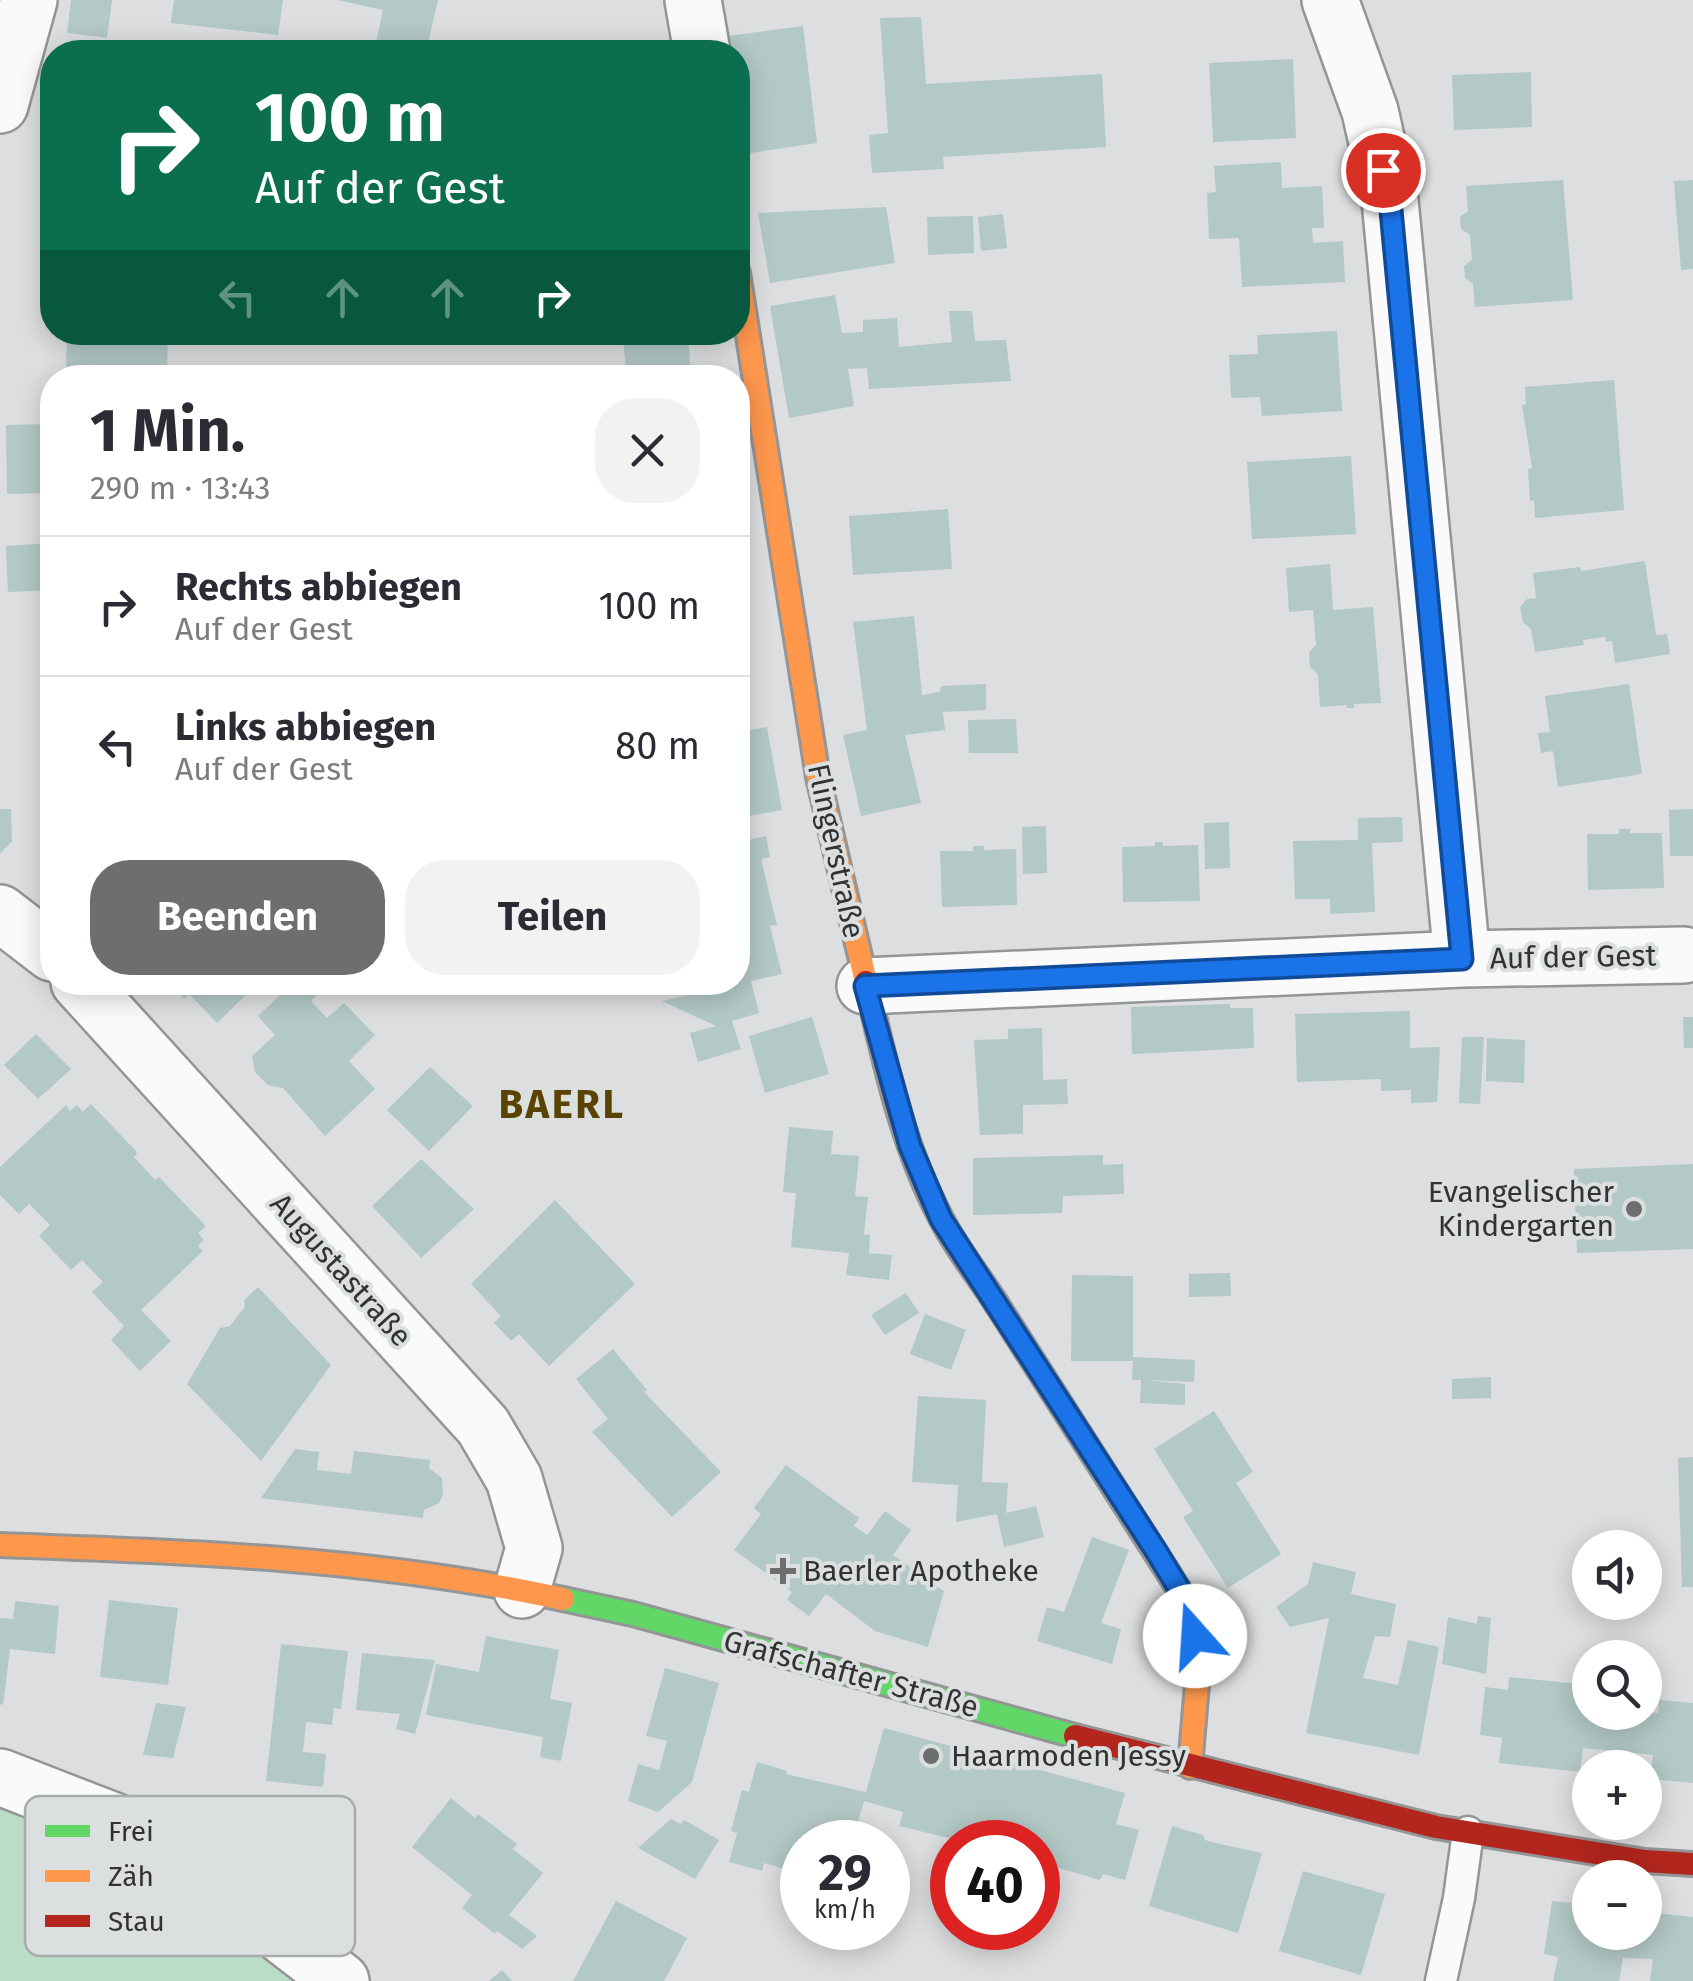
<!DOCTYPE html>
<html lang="de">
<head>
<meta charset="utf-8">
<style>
	body { margin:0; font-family:"Fira Sans",sans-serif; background:#f2f2f3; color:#2b2b33; height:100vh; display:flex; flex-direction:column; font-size:38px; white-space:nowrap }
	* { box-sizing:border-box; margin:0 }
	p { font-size:32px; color:#7c7c81 }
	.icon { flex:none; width:55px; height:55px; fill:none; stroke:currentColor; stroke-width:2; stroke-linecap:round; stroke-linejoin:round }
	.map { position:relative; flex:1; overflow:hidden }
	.drawer { position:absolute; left:40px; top:365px; width:710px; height:630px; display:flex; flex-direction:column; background:#fff; border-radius:40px; box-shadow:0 5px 25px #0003 }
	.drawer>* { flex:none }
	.banner { position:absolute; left:40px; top:40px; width:710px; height:305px; border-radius:40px; box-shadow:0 5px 25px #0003; background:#0b6e4f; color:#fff; overflow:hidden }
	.buttons { position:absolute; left:1572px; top:1530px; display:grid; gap:20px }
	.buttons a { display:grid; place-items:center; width:90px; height:90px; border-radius:50%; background:#fff; box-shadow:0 5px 25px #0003; font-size:50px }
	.speed { position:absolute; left:780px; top:1820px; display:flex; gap:20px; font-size:50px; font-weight:700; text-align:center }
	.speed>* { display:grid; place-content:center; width:130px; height:130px; border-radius:50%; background:#fff; box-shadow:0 5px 25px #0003; line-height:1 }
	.speed small { font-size:25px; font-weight:400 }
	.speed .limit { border:15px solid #d22; background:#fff; color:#111 }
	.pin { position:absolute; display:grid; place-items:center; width:85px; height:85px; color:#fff; margin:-42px; border:5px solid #fff; border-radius:50%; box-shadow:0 2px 10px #0007 }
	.me { position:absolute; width:110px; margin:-55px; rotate:341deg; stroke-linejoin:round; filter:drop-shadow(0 0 8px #0008) }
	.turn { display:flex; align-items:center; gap:35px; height:210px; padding:0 50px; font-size:45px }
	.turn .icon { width:130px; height:130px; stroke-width:2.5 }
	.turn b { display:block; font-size:70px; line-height:85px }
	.lanes { display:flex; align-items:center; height:95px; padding:0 50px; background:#0003; justify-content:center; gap:50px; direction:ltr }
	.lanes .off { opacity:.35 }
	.round { display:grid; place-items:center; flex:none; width:105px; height:105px; border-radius:40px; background:#f2f2f3 }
	.overview { display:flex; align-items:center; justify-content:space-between; height:170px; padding:0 50px }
	h1 { font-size:60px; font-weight:700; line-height:75px }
	.button { display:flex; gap:20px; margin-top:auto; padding:20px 50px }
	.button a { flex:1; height:115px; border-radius:40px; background:#6d6f6f; color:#fff; font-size:40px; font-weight:700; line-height:115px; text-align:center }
	.button a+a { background:#f2f2f3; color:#2b2b33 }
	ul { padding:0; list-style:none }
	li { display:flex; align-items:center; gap:30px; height:140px; padding:0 50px; border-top:2px solid #e1e1e2 }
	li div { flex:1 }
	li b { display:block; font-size:38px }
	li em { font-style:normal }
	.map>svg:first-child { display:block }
</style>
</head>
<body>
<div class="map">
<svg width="1693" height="1981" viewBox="0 0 1693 1981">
	<rect width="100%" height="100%" fill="#dcdedf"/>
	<path fill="#baddc8" d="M 0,1789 L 122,1847 L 301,1981 L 0,1981 Z"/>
	<path fill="#b3c9c6" d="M 71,0 L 112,0 L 107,38 L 67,33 Z
		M 174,0 L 283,0 L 278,35 L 171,23 Z
		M 337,0 L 438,0 L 426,52 L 374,52 L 383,10 Z
		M 921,17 L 926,84 L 1102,74 L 1106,147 L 943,157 L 944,169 L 872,173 L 869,135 L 888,133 L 880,18 Z
		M 803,26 L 817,143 L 744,154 L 738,104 L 738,52 L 730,52 L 728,36 Z
		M 1293,59 L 1296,138 L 1213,142 L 1209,63 Z
		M 1531,72 L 1532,127 L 1454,130 L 1452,75 Z
		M 1281,162 L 1282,188 L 1322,186 L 1324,228 L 1312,228 L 1313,243 L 1343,241 L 1345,282 L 1242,287 L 1239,238 L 1209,239 L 1207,193 L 1216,192 L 1214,166 Z
		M 1563,180 L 1573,300 L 1475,307 L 1473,284 L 1465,278 L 1464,266 L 1472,260 L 1470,235 L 1461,229 L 1460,217 L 1468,211 L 1466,186 Z
		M 1693,180 L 1693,269 L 1681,270 L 1674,181 Z
		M 886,207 L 895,263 L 770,283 L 758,213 Z
		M 1003,214 L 1007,248 L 981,251 L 978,217 Z
		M 973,216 L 974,253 L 928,255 L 927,217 Z
		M 835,295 L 842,333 L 863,332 L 863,320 L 897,318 L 899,347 L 952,342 L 949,311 L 972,311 L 975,341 L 1006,340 L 1011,381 L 869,389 L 867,368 L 848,369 L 854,406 L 789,418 L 770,306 Z
		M 1337,331 L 1342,411 L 1262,416 L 1260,397 L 1231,398 L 1229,355 L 1258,354 L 1257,335 Z
		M 67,332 L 168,332 L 167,378 L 66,377 Z
		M 500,332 L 522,332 L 521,339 L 499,338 Z
		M 553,332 L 688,332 L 691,378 L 627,378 L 623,339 L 553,342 Z
		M 1614,380 L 1624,510 L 1535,518 L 1534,500 L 1530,501 L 1528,469 L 1532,468 L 1522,405 L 1526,404 L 1525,387 Z
		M 52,424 L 52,493 L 7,494 L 6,425 Z
		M 1351,456 L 1356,534 L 1252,539 L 1247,462 Z
		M 948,509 L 952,569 L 853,575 L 849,516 Z
		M 52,543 L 52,590 L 8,592 L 6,546 Z
		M 1645,561 L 1656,635 L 1667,634 L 1670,654 L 1615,663 L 1612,641 L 1606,642 L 1605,637 L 1583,640 L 1584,645 L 1535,652 L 1531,629 L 1523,622 L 1520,607 L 1527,599 L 1536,598 L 1533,573 L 1580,567 L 1581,571 Z
		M 1330,564 L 1333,610 L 1373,607 L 1381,703 L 1354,704 L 1354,708 L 1347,708 L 1347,705 L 1320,707 L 1318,674 L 1310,667 L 1309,652 L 1316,645 L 1313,610 L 1289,612 L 1286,568 Z
		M 914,616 L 922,695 L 940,692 L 941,686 L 986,684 L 986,710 L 943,712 L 945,730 L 905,735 L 921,803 L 861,816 L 843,735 L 867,730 L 853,622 Z
		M 1629,684 L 1642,774 L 1558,787 L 1553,751 L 1541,753 L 1538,733 L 1550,732 L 1545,696 Z
		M 738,698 L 745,731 L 767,727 L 782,810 L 738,818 Z
		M 1016,719 L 1018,753 L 969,753 L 968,720 Z
		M 0,809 L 11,809 L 12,841 L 0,854 Z
		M 1693,809 L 1693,856 L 1670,856 L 1669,810 Z
		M 1402,817 L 1403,842 L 1372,843 L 1375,912 L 1330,914 L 1330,899 L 1295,899 L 1293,841 L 1358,840 L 1358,818 Z
		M 1229,822 L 1230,868 L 1205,869 L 1204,823 Z
		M 1046,826 L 1047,873 L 1023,874 L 1022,827 Z
		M 1619,829 L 1630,829 L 1630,833 L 1662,833 L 1664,888 L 1588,890 L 1587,834 L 1619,834 Z
		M 766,836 L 770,857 L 761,859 L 777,925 L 770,926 L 782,974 L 751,981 L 759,1013 L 732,1021 L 741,1049 L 698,1062 L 690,1033 L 716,1026 L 662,1001 L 720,988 L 719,982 L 738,982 L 738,842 Z
		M 1155,842 L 1163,842 L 1163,846 L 1198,845 L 1200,901 L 1123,902 L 1122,847 L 1155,846 Z
		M 973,846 L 984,846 L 984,850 L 1016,849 L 1017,905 L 942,907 L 940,851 L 973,851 Z
		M 168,982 L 259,982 L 217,1023 L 189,994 L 184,999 Z
		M 294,982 L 308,982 L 318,994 L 311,1001 L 327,1018 L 344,1003 L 375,1035 L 349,1061 L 375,1089 L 325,1136 L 283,1088 L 268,1085 L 255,1072 L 252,1056 L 275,1035 L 258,1016 Z
		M 1230,1004 L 1230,1008 L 1253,1008 L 1254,1048 L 1132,1054 L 1131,1007 Z
		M 1410,1011 L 1410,1048 L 1440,1047 L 1437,1102 L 1411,1103 L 1411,1090 L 1381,1091 L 1381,1079 L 1297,1082 L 1295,1014 Z
		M 812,1017 L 829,1074 L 765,1093 L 749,1036 Z
		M 1683,1017 L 1693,1017 L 1693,1048 L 1684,1048 Z
		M 1042,1028 L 1043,1080 L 1067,1079 L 1068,1104 L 1023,1105 L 1023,1134 L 980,1135 L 974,1040 L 1008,1039 L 1008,1029 Z
		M 36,1034 L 71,1069 L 38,1099 L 4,1065 Z
		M 1462,1037 L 1484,1037 L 1480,1104 L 1459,1103 Z
		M 1487,1038 L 1525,1040 L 1524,1083 L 1486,1081 Z
		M 430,1067 L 473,1106 L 429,1151 L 387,1110 Z
		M 91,1104 L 135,1150 L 137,1154 L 134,1157 L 155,1180 L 159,1177 L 206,1226 L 198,1233 L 204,1240 L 198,1246 L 203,1251 L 141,1310 L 171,1341 L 140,1371 L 111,1340 L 124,1326 L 92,1292 L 103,1282 L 82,1260 L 71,1270 L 39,1236 L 50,1225 L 29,1204 L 19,1214 L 0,1195 L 0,1167 L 66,1105 L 70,1111 L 77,1105 L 83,1112 Z
		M 789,1127 L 833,1131 L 831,1154 L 859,1156 L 855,1196 L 868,1197 L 864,1234 L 870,1235 L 869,1253 L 892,1255 L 889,1280 L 846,1275 L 849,1253 L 791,1247 L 796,1193 L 783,1192 Z
		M 1103,1155 L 1103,1165 L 1123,1164 L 1124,1194 L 1063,1196 L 1062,1213 L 973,1215 L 973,1158 Z
		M 421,1159 L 474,1209 L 421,1258 L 372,1206 Z
		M 1693,1164 L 1693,1249 L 1577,1253 L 1574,1169 Z
		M 555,1200 L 635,1284 L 549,1366 L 519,1334 L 511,1341 L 494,1323 L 501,1316 L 471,1284 Z
		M 1230,1273 L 1231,1296 L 1189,1297 L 1189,1274 Z
		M 1072,1275 L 1133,1276 L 1133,1357 L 1195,1360 L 1194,1382 L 1145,1380 L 1185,1384 L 1185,1405 L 1140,1403 L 1141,1380 L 1132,1380 L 1133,1361 L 1071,1361 Z
		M 258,1287 L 331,1365 L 261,1461 L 187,1384 L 220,1328 L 230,1326 L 245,1307 L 244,1300 Z
		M 906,1293 L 919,1313 L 885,1335 L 871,1315 Z
		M 925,1314 L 966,1330 L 951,1370 L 910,1354 Z
		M 613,1349 L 647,1390 L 644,1392 L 721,1472 L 672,1517 L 592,1432 L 608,1419 L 576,1379 Z
		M 1491,1377 L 1491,1398 L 1452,1399 L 1452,1379 Z
		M 918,1396 L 986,1400 L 982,1482 L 1008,1483 L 1006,1513 L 1036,1506 L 1044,1537 L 1004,1547 L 997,1514 L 956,1522 L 958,1485 L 912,1482 Z
		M 1214,1411 L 1253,1472 L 1236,1483 L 1281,1554 L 1228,1588 L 1183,1517 L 1193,1511 L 1154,1449 Z
		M 295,1449 L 319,1452 L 317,1470 L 351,1474 L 354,1451 L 430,1460 L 429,1468 L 442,1478 L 443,1495 L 439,1503 L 424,1510 L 423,1518 L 261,1498 Z
		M 1693,1457 L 1693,1587 L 1682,1587 L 1678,1458 Z
		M 786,1465 L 859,1518 L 854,1526 L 867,1535 L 885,1511 L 911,1530 L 893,1555 L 944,1591 L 928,1647 L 875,1631 L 826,1594 L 809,1616 L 787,1600 L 792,1592 L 734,1550 L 761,1514 L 754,1508 Z
		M 1092,1537 L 1129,1550 L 1101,1623 L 1121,1629 L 1112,1664 L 1037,1641 L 1047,1607 L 1064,1612 Z
		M 1313,1562 L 1356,1572 L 1351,1594 L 1396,1604 L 1390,1637 L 1375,1636 L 1363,1678 L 1398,1685 L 1408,1640 L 1439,1647 L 1419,1755 L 1306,1733 L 1329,1618 L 1290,1627 L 1276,1607 L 1308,1584 Z
		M 109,1600 L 178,1608 L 168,1685 L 100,1677 Z
		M 15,1601 L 59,1606 L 55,1654 L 10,1649 L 3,1705 L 0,1704 L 0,1618 L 13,1619 Z
		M 1478,1616 L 1491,1618 L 1486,1674 L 1442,1664 L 1448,1617 L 1477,1624 Z
		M 486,1636 L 559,1650 L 550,1699 L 572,1703 L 561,1761 L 540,1757 L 543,1737 L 426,1715 L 436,1664 L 479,1672 Z
		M 281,1644 L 348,1651 L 341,1709 L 334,1708 L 332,1725 L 306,1722 L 303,1752 L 326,1754 L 323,1787 L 266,1781 Z
		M 362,1653 L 435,1660 L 415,1734 L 396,1729 L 400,1714 L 356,1710 Z
		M 665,1668 L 719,1683 L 692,1782 L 658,1812 L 628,1801 L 638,1764 L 659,1770 L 667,1741 L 646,1736 Z
		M 1509,1677 L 1589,1685 L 1590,1712 L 1658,1713 L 1659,1700 L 1693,1703 L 1693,1783 L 1650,1779 L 1653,1755 L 1605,1750 L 1583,1748 L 1580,1772 L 1499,1763 L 1502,1738 L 1480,1735 L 1485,1687 L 1508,1690 Z
		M 156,1703 L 186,1707 L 173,1758 L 143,1755 Z
		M 884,1728 L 1125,1793 L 1116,1824 L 1139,1830 L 1125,1880 L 1103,1874 L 1100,1880 L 1038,1862 L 1038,1842 L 965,1842 L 899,1826 L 903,1812 L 864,1801 L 858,1822 L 865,1824 L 859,1842 L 802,1842 L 802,1874 L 764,1863 L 762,1871 L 729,1862 L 737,1833 L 731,1831 L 742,1790 L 749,1792 L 757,1762 L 787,1771 L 786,1774 L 866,1792 Z
		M 451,1798 L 475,1818 L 478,1814 L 517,1844 L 513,1849 L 543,1873 L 509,1915 L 537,1936 L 522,1949 L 497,1931 L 495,1934 L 462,1908 L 472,1895 L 412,1847 Z
		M 671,1819 L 681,1824 L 684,1820 L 719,1840 L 695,1879 L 638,1848 Z
		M 1172,1826 L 1203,1835 L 1205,1840 L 1216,1843 L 1262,1853 L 1238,1933 L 1149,1906 Z
		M 1303,1871 L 1385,1894 L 1361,1975 L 1279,1951 Z
		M 616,1901 L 687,1938 L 664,1981 L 573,1981 Z
		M 1552,1901 L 1590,1905 L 1590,1932 L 1645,1932 L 1645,1912 L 1693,1917 L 1693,1981 L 1650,1981 L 1653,1959 L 1623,1958 L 1619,1981 L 1553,1981 L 1558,1957 L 1544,1954 Z
		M 502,1970 L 512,1981 L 489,1981 Z"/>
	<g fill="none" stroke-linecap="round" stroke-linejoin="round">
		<g stroke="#949596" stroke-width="35">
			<path id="lane" d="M 1441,1981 L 1459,1898 L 1468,1832"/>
		</g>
		<g stroke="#949596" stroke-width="60">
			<path id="street" d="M 693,0 L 702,52
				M 0,105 L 29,0
				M 0,913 L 52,953
				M 1462,959 L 1684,955
				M 79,982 L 483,1426 L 514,1479 L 534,1548 L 522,1590
				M 865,986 L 1462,959 L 1390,200 L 1370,111 L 1330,0
				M 0,1777 L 129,1827 L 169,1848 L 341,1981"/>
		</g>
		<g stroke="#949596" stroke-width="28">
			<path id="fast" d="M 563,1599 L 633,1614 L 1075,1736"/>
		</g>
		<g stroke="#949596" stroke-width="28">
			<path id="slow" d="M 738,273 L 818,777 L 866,982
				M 996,1303 L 1192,1610 L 1199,1661 L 1190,1767
				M 0,1545 C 191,1552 376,1558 563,1599"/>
		</g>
		<g stroke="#949596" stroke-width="28">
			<path id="jam" d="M 866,982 C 885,1062 902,1145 941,1218 C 956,1248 978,1275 996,1303
				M 1075,1736 L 1436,1827 L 1645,1861 L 1693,1864"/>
		</g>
		<use href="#lane" stroke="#fafafa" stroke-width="30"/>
		<use href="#street" stroke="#fafafa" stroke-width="55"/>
		<use href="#fast" stroke="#63d668" stroke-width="22"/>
		<use href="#slow" stroke="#ff974d" stroke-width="22"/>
		<use href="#jam" stroke="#b3261e" stroke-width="22"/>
	</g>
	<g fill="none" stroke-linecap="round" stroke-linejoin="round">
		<g stroke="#114b97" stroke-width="25">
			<path id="route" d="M 1195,1636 L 1192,1610 L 1156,1551 L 941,1219 L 910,1146 L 865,986 L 1462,959 L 1390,200 L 1383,170"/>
		</g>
		<use href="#route" stroke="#1a73e8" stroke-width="18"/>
	</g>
	<g fill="#6d6f6f" stroke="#dbdfe0" stroke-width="4">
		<circle cx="1634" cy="1209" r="10"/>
		<path d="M778 1556h10v10h10v10h-10v10h-10v-10h-10v-10h10z"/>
		<circle cx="931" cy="1756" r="10"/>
	</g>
	<g text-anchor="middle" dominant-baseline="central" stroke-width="8" stroke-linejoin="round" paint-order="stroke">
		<g font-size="30" fill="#313333" stroke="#dbdfe0">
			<text transform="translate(836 851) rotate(78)">Flingerstraße</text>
			<text transform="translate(1573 957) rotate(-1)">Auf der Gest</text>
			<text transform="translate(341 1270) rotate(48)">Augustastraße</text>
			<text transform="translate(851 1674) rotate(15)">Grafschafter Straße</text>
		</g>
		<g font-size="30" fill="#313333" stroke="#dbdfe0" text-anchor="start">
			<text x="1614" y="1192" text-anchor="end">Evangelischer<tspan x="1614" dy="34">Kindergarten</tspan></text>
			<text x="803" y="1571">Baerler Apotheke</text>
			<text x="951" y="1756">Haarmoden Jessy</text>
		</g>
		<g font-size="40" font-weight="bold" letter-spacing="2.5" fill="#5a4202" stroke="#dbdfe0">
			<text x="562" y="1105">BAERL</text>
		</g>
	</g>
	<rect x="25" y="1796" width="330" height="160" rx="15" fill="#dbdfe0" stroke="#a8abac" stroke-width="2.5"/>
	<rect x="45" y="1825" width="45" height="12" fill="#63d668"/>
	<rect x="45" y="1870" width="45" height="12" fill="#ff974d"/>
	<rect x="45" y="1915" width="45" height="12" fill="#b3261e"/>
	<g font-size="28" fill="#313333">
		<text x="108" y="1841">Frei</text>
		<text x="108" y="1886">Zäh</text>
		<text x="108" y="1931">Stau</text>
	</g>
</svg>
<div class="buttons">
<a><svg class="icon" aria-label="sound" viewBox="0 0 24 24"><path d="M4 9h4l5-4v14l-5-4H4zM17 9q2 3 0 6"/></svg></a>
<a><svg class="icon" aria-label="search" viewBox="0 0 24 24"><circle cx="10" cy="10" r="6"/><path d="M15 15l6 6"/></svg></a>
<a>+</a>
<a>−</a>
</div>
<div class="speed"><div>29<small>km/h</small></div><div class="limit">40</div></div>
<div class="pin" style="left:1383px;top:170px;background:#d93025"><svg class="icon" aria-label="arrive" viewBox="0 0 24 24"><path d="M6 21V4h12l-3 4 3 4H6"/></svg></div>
<svg class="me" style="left:1195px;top:1636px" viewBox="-20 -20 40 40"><circle r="19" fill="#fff"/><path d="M0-13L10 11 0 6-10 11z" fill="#1a73e8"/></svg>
<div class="banner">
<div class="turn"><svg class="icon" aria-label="right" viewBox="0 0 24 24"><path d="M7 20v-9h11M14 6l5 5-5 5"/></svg><div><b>100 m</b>Auf der Gest</div></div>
<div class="lanes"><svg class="icon off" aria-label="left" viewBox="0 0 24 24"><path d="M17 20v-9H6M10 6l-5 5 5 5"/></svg><svg class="icon off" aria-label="ahead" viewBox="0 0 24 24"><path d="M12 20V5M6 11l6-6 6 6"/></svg><svg class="icon off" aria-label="ahead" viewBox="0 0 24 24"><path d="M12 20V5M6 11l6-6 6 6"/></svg><svg class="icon" aria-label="right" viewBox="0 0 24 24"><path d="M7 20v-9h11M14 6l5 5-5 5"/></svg></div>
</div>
<section class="drawer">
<div class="overview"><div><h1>1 Min.</h1><p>290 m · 13:43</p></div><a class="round"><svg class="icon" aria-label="close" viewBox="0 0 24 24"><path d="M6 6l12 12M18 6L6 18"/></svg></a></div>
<ul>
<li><svg class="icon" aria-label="right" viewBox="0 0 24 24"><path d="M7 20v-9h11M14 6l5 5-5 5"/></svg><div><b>Rechts abbiegen</b><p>Auf der Gest</p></div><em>100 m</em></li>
<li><svg class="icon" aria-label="left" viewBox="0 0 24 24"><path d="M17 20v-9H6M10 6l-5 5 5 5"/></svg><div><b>Links abbiegen</b><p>Auf der Gest</p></div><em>80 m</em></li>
</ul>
<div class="button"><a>Beenden</a><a>Teilen</a></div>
</section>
</div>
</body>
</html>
